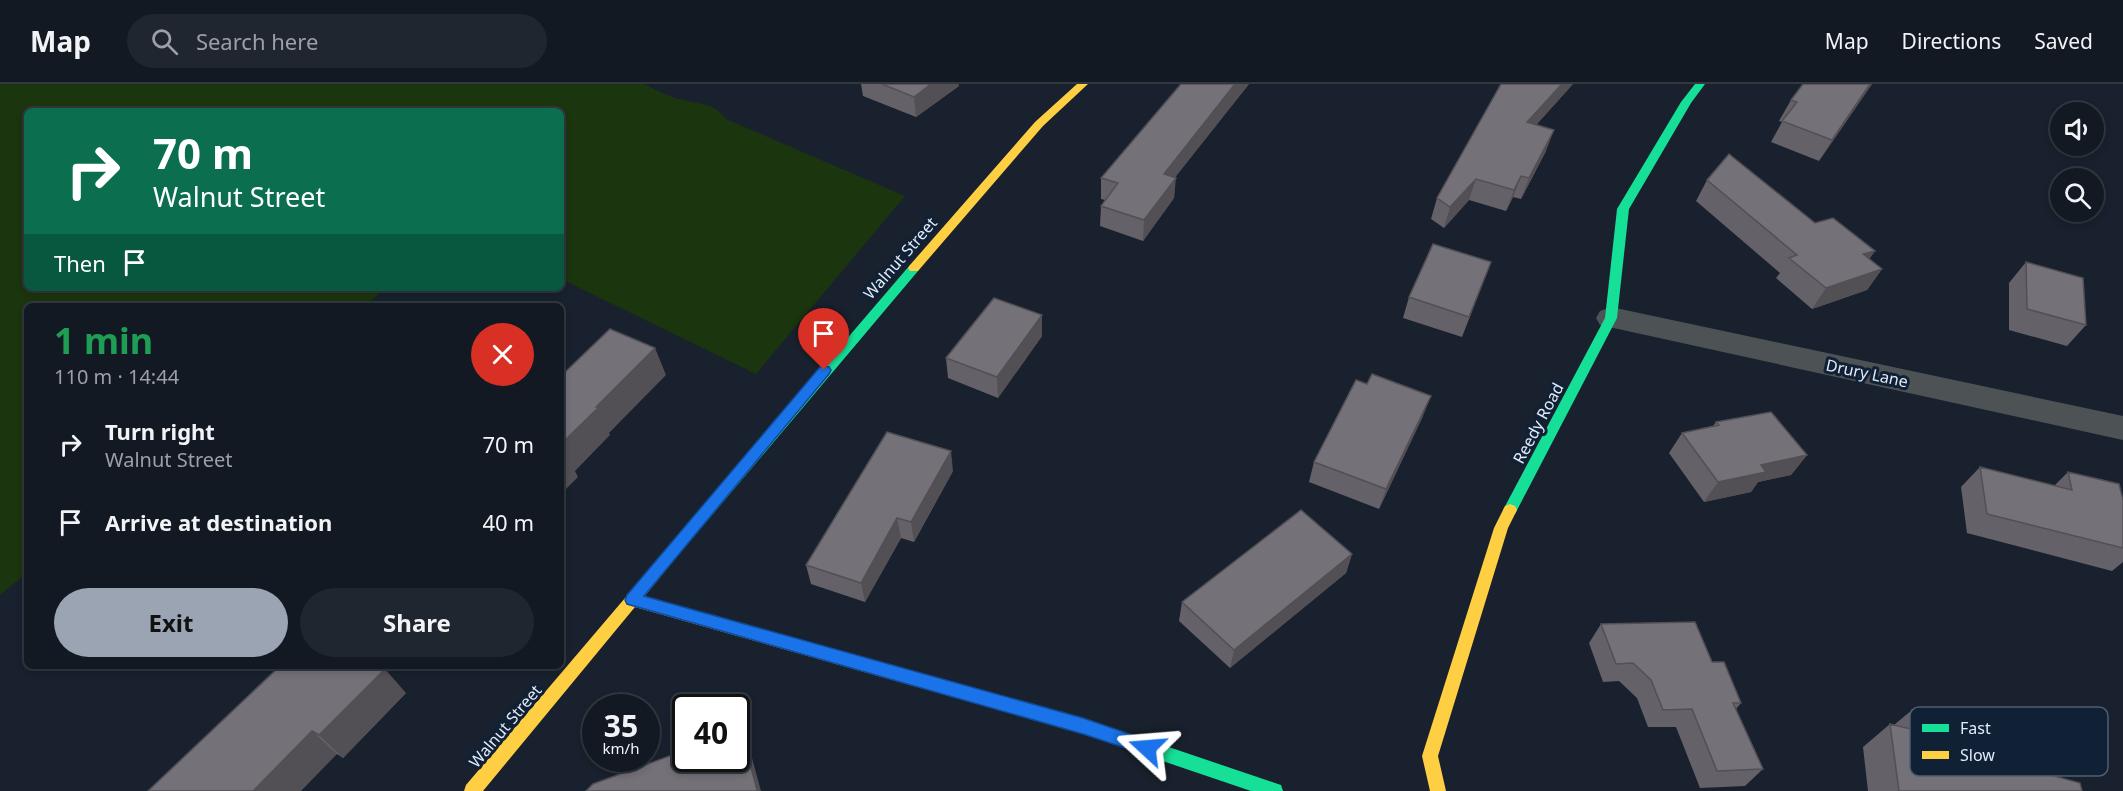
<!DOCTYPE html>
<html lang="en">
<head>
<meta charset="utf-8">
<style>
	body { margin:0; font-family:"Noto Sans",sans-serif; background:#1f262f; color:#f1f3f6; height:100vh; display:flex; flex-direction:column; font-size:22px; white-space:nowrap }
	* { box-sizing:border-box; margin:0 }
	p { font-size:20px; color:#9ca0a5 }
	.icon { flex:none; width:33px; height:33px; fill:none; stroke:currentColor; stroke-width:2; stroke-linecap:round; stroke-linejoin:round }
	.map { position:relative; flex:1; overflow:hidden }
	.drawer { position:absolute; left:24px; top:219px; width:540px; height:366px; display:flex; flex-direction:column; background:#121922; border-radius:9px; box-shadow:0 3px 9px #0003,0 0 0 2px #313840 }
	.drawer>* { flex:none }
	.hud { position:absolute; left:24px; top:24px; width:540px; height:183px; border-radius:9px; box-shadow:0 3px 9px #0003,0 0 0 2px #313840; background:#0b6e4f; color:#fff; overflow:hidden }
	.tools { position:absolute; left:2050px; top:18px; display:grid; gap:12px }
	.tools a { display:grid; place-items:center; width:54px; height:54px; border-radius:50%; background:#121922; box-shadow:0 3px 9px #0003,0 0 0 2px #313840; font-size:30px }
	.speed { position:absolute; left:582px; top:610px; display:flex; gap:12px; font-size:30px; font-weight:700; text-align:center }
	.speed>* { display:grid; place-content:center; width:78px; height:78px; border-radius:50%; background:#121922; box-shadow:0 3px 9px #0003,0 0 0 2px #313840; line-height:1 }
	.speed small { font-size:15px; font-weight:400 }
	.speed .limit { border:3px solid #111; border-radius:9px; background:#fff; color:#111 }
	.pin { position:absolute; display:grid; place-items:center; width:51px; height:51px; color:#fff; margin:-62px -26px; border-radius:50% 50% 50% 0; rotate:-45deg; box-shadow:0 0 6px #0007 }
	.pin .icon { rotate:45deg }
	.me { position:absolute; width:66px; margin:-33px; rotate:289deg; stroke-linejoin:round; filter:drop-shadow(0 0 4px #0008) }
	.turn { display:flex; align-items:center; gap:21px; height:126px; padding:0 30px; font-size:27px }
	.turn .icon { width:78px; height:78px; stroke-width:2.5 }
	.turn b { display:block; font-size:42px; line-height:51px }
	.then { display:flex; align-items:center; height:57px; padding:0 30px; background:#0003; gap:12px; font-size:22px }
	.round { display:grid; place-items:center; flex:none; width:63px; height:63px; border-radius:32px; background:#1f262f }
	.overview { display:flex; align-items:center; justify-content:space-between; height:102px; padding:0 30px }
	h1 { font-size:36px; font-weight:700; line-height:45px; color:#1e9e55 }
	.cta { display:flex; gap:12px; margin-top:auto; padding:12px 30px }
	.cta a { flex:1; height:69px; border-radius:36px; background:#9ba4b2; color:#111; font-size:24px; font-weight:700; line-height:69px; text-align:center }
	.cta a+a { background:#1f262f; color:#f1f3f6 }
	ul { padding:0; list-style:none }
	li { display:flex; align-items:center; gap:18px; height:78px; padding:0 30px }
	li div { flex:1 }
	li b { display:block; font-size:22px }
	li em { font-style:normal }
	header { display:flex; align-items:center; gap:36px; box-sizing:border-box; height:84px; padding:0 30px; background:#121922; border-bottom:2px solid #313840 }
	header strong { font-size:28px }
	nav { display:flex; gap:33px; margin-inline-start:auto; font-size:21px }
	.search { width:420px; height:54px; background:#1f262f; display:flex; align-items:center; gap:15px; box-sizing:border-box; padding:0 21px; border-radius:33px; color:#9ca0a5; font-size:22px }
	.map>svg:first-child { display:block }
</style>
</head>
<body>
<header>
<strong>Map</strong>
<div class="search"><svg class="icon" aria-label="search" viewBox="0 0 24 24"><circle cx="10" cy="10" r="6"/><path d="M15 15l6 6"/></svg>Search here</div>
<nav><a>Map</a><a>Directions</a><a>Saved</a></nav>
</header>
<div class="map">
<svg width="2123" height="707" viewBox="0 0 2123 707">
	<rect width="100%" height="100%" fill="#18212d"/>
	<path fill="#1b350e" d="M 0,0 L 644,0 C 655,5 667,12 679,15 C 697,20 714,18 726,35 L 905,112 L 756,290 L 561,195 L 561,27 L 27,27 L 27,204 L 387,204 L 364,222 L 27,222 L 27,489 L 0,511 Z"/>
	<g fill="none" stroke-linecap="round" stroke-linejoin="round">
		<path fill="#4d5355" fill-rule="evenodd" d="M 1611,223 L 2123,332 L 2123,356 L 1600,241 L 1596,234 L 1600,227 Z"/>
		<path fill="#16e098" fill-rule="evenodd" d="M 1695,0 L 1705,0 L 1691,19 L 1629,125 L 1617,234 L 1515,430 L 1505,430 L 1503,426 L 1605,234 L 1617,125 L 1681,18 Z
			M 914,180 L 918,181 L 920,184 L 918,187 L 675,475 L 670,477 L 665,475 L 663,471 L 665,467 L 910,181 Z
			M 917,589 L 1083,634 L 1275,699 L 1281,701 L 1283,707 L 1251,707 L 1083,650 L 917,603 L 911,601 L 909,596 L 911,591 Z"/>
		<path fill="#ffcf43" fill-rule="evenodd" d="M 1077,0 L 1088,0 L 1043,42 L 918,187 L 910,187 L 908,184 L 910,181 L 1035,38 Z
			M 1510,420 L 1515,422 L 1517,426 L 1508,444 L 1438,672 L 1446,707 L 1430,707 L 1422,672 L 1494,444 L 1505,422 Z
			M 670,465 L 675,467 L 677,471 L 675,475 L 644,513 L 917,589 L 923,591 L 925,596 L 923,601 L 917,603 L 635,523 L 483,707 L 464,707 L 466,701 L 665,467 Z"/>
	</g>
	<path fill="#656168" d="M 861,0 L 958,0 L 959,2 L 916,33 L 863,12 Z
		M 1181,0 L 1249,0 L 1175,93 L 1174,114 L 1143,157 L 1100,142 L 1101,122 L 1105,116 L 1101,115 L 1101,94 Z
		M 1573,0 L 1536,41 L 1546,67 L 1521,115 L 1513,113 L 1506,127 L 1469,116 L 1444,144 L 1431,135 L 1437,114 Z
		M 1872,0 L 1819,77 L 1771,58 L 1782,38 L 1779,37 L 1791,16 Z
		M 1707,96 L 1815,139 L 1875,167 L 1869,175 L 1882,185 L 1867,206 L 1812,225 L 1776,194 L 1780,189 L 1696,117 Z
		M 2026,178 L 2086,241 L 2067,262 L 2009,246 L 2009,199 Z
		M 1483,199 L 1462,253 L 1403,234 L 1409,213 Z
		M 1042,252 L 998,314 L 948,294 L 946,274 Z
		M 1367,300 L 1423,332 L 1379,425 L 1309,398 L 1314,378 Z
		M 1716,338 L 1807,371 L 1791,391 L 1758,398 L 1751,408 L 1704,418 L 1669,369 L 1682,349 L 1713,342 Z
		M 1980,383 L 2054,402 L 2068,388 L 2123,416 L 2123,478 L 2112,487 L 1967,449 L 1961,403 Z
		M 953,387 L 914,458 L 901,454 L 865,518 L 811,500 L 806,481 Z
		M 1352,470 L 1346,489 L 1230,584 L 1179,537 L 1182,518 Z
		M 1601,540 L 1712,578 L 1741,619 L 1736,625 L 1763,685 L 1745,702 L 1700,704 L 1676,643 L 1648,643 L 1637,614 L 1619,597 L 1603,598 L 1589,559 Z
		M 406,609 L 343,674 L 337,670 L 148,707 Z
		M 1912,626 L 2025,684 L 2082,707 L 1868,707 L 1863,663 L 1890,640 L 1894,641 Z"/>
	<path fill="#524f55" d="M 931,0 L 958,0 L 959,2 L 916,33 L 914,13 Z
		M 1235,0 L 1249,0 L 1162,110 L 1164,90 Z
		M 1562,0 L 1573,0 L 1520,59 L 1527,38 Z
		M 1870,0 L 1872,0 L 1819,77 L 1832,56 Z
		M 1554,46 L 1546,67 L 1521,115 L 1529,94 Z
		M 1521,92 L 1513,113 L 1506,127 L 1514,106 Z
		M 1176,94 L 1174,114 L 1143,157 L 1144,136 Z
		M 1476,95 L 1469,116 L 1444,144 L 1450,123 Z
		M 1875,167 L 1860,188 L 1863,170 Z
		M 1882,185 L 1867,206 L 1812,225 L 1826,204 Z
		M 1042,231 L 1042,252 L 998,314 L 997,293 Z
		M 655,264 L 666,291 L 609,349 L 610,351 L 575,387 L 578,393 L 561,410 L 561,360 L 596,323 Z
		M 1431,312 L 1423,332 L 1379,425 L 1386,405 Z
		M 951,367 L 953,387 L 914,458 L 911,438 Z
		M 1807,371 L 1791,391 L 1758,398 L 1751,408 L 1704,418 L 1718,398 L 1761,381 Z
		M 897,434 L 901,454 L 865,518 L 861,499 Z
		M 1352,470 L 1346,489 L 1230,584 L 1234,566 Z
		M 385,585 L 406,609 L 343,674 L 319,651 Z
		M 741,646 L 749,663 L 761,707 L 755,707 Z
		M 312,647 L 337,670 L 301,707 L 253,707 Z"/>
	<path fill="#757179" stroke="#524f55" stroke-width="1.5" d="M 882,0 L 931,0 L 914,13 Z
		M 1181,0 L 1235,0 L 1164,90 L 1176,94 L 1144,136 L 1101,122 L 1118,99 L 1101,94 Z
		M 1501,0 L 1562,0 L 1527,38 L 1554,46 L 1529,94 L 1521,92 L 1514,106 L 1476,95 L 1450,123 L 1437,114 Z
		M 1803,0 L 1870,0 L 1832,56 L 1782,37 L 1797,18 L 1791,16 Z
		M 1729,70 L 1815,139 L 1833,134 L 1875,167 L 1863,170 L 1882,185 L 1826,204 L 1789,174 L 1797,171 L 1707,96 Z
		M 1433,160 L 1491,178 L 1469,233 L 1409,213 Z
		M 2026,178 L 2083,194 L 2086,241 L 2027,225 Z
		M 994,214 L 1042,231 L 997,293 L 946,274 Z
		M 610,245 L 655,264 L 596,323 L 598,324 L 561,360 L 561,292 Z
		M 1372,290 L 1431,312 L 1386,405 L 1314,378 L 1356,296 L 1367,300 Z
		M 1771,328 L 1807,371 L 1761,381 L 1766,388 L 1718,398 L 1682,349 L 1719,341 L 1716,338 Z
		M 887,348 L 951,367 L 911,438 L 897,434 L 861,499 L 806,481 Z
		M 1980,383 L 2072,406 L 2068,388 L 2119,400 L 2123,416 L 2123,464 L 1987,430 Z
		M 1301,426 L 1352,470 L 1234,566 L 1182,518 Z
		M 1695,538 L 1712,578 L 1724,578 L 1741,619 L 1733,619 L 1763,685 L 1717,687 L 1692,625 L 1663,626 L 1651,596 L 1633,579 L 1616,580 L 1601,540 Z
		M 280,582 L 379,582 L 385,585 L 319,651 L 312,647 L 253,707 L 148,707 Z
		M 1912,626 L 2019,653 L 2025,684 L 2080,699 L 2082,707 L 1899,707 L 1890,640 L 1915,646 Z
		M 741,646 L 757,706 L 755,707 L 586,707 L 593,700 L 686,666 L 686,675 L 736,675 L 736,647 Z"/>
	<path fill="#1a73e8" stroke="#114b97" stroke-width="1.5" d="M 824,282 L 829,283 L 831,286 L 829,290 L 644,512 L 1083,634 L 1153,658 L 1156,664 L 1153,669 L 1147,671 L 1083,650 L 627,520 L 625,516 L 627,511 L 820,283 Z"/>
	<g text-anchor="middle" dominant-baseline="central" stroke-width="6" stroke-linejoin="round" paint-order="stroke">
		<g font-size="16" fill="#e1ebfa" stroke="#102035">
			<text transform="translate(900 174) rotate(-49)">Walnut Street</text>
			<text transform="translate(1867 289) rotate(12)">Drury Lane</text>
			<text transform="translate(1538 339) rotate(-62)">Reedy Road</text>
			<text transform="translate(505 642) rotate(-50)">Walnut Street</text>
		</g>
	</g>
	<rect x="1910" y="623" width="198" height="69" rx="9" fill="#102035" stroke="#4f5d70" stroke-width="1.5"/>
	<rect x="1922" y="640" width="27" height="8" fill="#16e098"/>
	<rect x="1922" y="667" width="27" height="8" fill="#ffcf43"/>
	<g font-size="16" fill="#e1ebfa">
		<text x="1960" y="650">Fast</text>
		<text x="1960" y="677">Slow</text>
	</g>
</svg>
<div class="tools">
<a><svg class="icon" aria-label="sound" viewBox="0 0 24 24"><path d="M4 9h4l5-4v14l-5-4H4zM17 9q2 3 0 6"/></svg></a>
<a><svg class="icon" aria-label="search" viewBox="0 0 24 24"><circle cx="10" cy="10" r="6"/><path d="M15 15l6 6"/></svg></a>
</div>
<div class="speed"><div>35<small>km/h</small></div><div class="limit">40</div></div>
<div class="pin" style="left:824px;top:286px;background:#d93025"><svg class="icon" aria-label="arrive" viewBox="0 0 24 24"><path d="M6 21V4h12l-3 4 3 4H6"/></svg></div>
<svg class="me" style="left:1147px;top:664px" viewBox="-20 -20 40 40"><path d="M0-17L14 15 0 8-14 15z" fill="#1a73e8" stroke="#fff" stroke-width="4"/></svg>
<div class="hud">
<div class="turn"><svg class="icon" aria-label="right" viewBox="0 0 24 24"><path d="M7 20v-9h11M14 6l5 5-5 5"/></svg><div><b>70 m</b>Walnut Street</div></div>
<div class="then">Then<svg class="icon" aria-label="arrive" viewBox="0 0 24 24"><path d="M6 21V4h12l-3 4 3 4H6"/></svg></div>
</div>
<section class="drawer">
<div class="overview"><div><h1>1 min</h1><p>110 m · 14:44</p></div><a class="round" style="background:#d93025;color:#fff"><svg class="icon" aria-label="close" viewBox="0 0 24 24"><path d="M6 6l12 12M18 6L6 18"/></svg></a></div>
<ul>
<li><svg class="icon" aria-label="right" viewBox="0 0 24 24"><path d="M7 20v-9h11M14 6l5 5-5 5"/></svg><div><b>Turn right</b><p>Walnut Street</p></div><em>70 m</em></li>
<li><svg class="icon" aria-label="arrive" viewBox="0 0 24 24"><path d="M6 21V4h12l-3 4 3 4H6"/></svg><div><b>Arrive at destination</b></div><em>40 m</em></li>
</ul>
<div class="cta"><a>Exit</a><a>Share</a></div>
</section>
</div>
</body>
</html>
